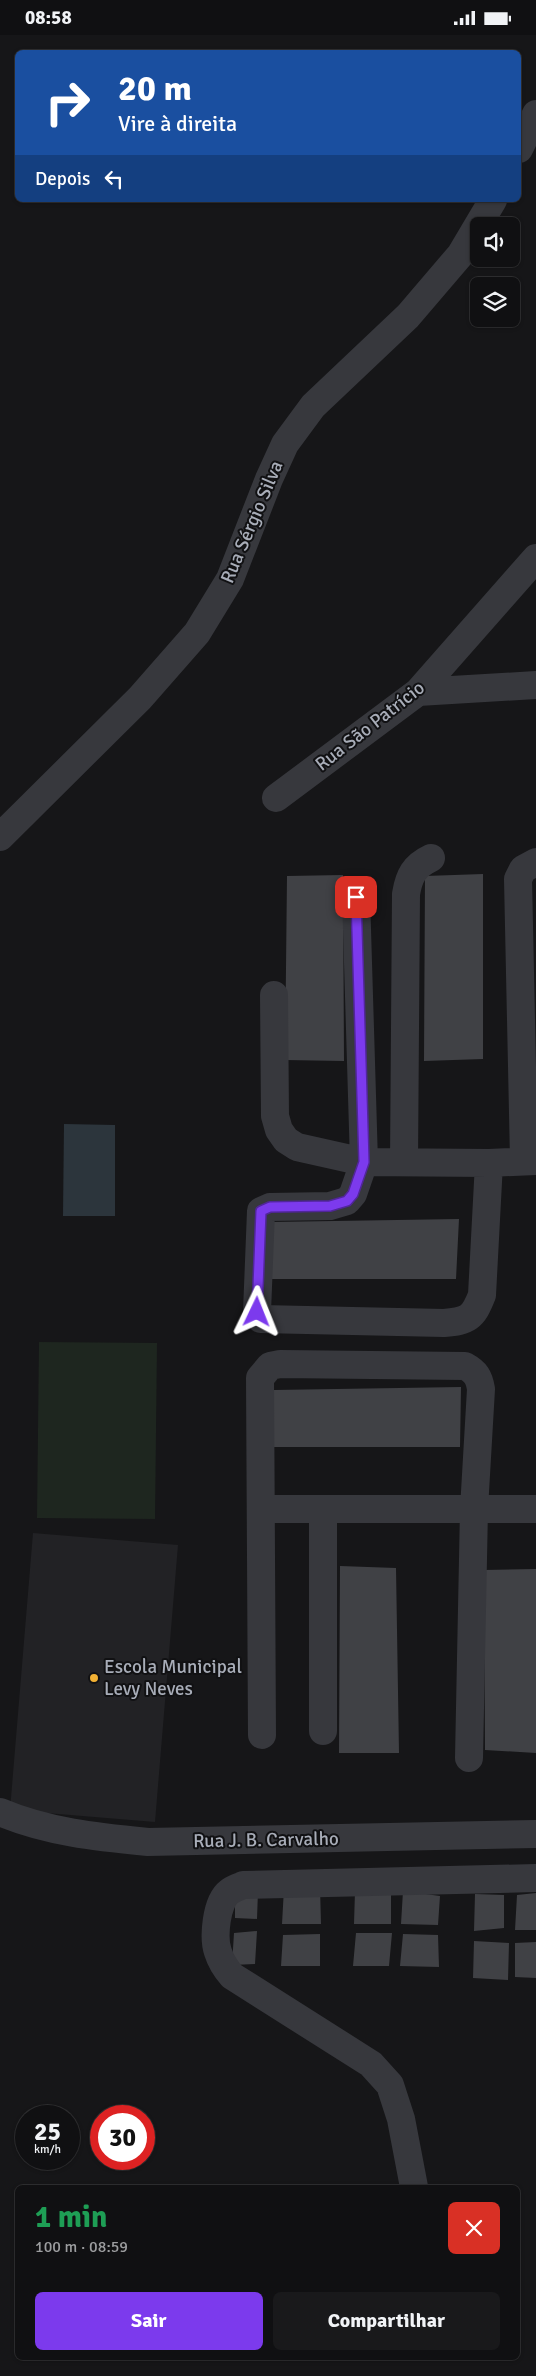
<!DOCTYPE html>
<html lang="pt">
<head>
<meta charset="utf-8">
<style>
	body { margin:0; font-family:Signika,sans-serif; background:#19191b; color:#f1f3f6; height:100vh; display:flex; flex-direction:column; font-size:19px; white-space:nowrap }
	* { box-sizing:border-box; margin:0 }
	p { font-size:16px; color:#9c9d9f }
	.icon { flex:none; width:28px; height:28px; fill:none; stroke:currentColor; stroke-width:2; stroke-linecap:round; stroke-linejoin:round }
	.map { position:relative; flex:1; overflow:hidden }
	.details { position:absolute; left:15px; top:2150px; width:505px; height:175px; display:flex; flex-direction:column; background:#101012; border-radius:8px; box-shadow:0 1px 4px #0004,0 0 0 1px #303032 }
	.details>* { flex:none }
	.top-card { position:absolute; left:15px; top:15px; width:506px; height:152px; border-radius:8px; box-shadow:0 1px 4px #0004,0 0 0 1px #303032; background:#1a4fa0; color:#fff; overflow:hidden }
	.tools { position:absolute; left:470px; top:182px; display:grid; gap:10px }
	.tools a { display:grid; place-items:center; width:50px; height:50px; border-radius:8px; background:#101012; box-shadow:0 1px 4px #0004,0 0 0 1px #303032; font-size:25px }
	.speed { position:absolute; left:15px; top:2070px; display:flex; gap:10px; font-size:25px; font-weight:700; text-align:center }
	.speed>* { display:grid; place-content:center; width:65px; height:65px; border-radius:50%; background:#101012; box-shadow:0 1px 4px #0004,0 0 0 1px #303032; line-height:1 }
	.speed small { font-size:12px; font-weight:400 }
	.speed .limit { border:8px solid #d22; background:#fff; color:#111 }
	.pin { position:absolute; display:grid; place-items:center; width:42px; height:42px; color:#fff; margin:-21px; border-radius:10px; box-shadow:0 2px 8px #0006 }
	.me { position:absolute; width:55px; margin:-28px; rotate:2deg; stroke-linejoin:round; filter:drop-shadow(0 0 4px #0008) }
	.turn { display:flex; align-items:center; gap:18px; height:105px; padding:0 20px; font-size:22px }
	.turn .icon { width:65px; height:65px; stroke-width:2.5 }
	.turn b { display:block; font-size:35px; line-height:42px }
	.then { display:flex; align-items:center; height:48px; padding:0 20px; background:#0003; gap:10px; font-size:19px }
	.round { display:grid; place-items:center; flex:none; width:52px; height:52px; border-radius:8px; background:#19191b }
	.overview { display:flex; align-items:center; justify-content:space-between; height:85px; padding:0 20px }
	h1 { font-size:30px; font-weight:800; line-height:38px; color:#1e9e55 }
	.button { display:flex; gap:10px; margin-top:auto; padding:10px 20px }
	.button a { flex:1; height:58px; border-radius:8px; background:#7c3aed; color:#fff; font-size:20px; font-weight:800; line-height:58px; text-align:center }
	.button a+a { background:#19191b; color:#f1f3f6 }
	.status { display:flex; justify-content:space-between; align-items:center; height:35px; padding:0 25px; background:#101012; direction:ltr }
	.status svg { height:14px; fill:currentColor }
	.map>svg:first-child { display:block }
</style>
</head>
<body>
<div class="status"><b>08:58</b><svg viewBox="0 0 49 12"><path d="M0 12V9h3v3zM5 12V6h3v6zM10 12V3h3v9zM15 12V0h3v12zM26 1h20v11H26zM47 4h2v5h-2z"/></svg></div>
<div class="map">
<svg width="536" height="2341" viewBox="0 0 536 2341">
	<rect width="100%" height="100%" fill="#161618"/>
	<path fill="#222225" d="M 33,1498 L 178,1510 L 155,1787 L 10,1775 Z"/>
	<path fill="#1e261f" d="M 39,1307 L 157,1308 L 155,1484 L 37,1483 Z"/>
	<path fill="#2c353c" d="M 64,1089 L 115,1090 L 115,1181 L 63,1181 Z"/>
	<path fill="#404145" d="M 483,839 L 483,1024 L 424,1026 L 425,841 Z
		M 343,840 L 344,1026 L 285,1025 L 287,841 Z
		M 459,1184 L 456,1244 L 272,1244 L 272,1187 Z
		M 461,1352 L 460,1412 L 274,1412 L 274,1355 Z
		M 340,1531 L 396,1533 L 399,1718 L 339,1718 Z
		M 536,1534 L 536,1718 L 485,1715 L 484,1535 Z
		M 320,1852 L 321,1889 L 282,1889 L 284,1853 Z
		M 235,1855 L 258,1856 L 257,1884 L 235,1883 Z
		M 391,1855 L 391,1889 L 354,1889 L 355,1856 Z
		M 403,1856 L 440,1861 L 438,1890 L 401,1889 Z
		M 536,1858 L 536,1895 L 515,1895 L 517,1860 Z
		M 475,1859 L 504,1860 L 504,1893 L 474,1896 Z
		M 257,1896 L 255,1929 L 232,1930 L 234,1898 Z
		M 356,1898 L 392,1898 L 389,1931 L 353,1931 Z
		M 320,1899 L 320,1931 L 281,1931 L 283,1900 Z
		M 403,1899 L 438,1900 L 439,1932 L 400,1931 Z
		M 474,1906 L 509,1908 L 508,1945 L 473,1943 Z
		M 536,1907 L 536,1943 L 515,1942 L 515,1908 Z"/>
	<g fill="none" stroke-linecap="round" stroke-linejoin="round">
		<path stroke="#37383d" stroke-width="28" d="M 519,114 L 536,79
			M 418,657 L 536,650
			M 276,763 L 418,657 L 536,523
			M 0,802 L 140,663 L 197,598 L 230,544 L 269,444 L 285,409 L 313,371 L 408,281 L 461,219 L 493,165
			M 356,861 L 364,1127 L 353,1159 L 347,1166 L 330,1171 L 270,1172 L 261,1176 L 257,1277 L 261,1284 L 444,1288 C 468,1286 473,1283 482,1260 L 489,1128
			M 274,960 L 275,1081 L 279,1095 L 286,1105 L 297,1112 L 364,1127 L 489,1128 L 536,1126
			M 524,1125 L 518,844 L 523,834 L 536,827
			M 404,1127 L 406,859 C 409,841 414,831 431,823
			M 261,1474 L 536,1474
			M 323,1474 L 323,1696
			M 262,1700 L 260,1343 L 270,1331 L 280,1329 L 465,1331 C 476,1337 479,1342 481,1354 L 474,1474 L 469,1723
			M 0,1777 C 47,1797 97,1802 148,1807 L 536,1799
			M 414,2152 L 401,2084 L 390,2050 L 371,2029 L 232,1941 C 226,1934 221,1927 218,1917 C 213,1903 216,1867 229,1857 C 233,1854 239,1852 243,1850 L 536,1843"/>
	</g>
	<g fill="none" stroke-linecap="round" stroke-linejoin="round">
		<g stroke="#51269a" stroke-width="12">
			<path id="route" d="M 257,1277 L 261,1176 L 270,1172 L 330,1171 L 347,1166 L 353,1159 L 364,1127 L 356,862"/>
		</g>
		<use href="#route" stroke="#7c3aed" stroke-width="9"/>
	</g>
	<circle fill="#f2b134" stroke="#111113" stroke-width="2" cx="94" cy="1643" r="5"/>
	<g text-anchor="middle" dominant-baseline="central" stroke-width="4" stroke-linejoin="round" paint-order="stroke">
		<g font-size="19" fill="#a8adb8" stroke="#111113">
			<text transform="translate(252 487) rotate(-67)">Rua Sérgio Silva</text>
			<text transform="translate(370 691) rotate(-38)">Rua São Patrício</text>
			<text transform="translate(266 1805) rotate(-1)">Rua J. B. Carvalho</text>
		</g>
		<g font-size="19" fill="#a8adb8" stroke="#111113" text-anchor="start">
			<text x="104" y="1632">Escola Municipal<tspan x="104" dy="22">Levy Neves</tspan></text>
		</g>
	</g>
</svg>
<div class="tools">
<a><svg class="icon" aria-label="sound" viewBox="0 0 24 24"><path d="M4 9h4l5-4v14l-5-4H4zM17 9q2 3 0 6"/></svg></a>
<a><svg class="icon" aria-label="layers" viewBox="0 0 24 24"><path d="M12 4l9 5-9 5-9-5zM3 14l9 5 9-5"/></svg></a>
</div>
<div class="speed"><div>25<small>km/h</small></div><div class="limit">30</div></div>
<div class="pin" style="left:356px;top:862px;background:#d93025"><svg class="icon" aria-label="arrive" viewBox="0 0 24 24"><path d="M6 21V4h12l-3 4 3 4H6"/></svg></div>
<svg class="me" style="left:257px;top:1277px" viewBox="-20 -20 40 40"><path d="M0-17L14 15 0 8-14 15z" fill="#7c3aed" stroke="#fff" stroke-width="4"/></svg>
<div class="top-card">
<div class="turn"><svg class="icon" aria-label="right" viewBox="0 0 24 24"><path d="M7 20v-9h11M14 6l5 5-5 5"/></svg><div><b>20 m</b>Vire à direita</div></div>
<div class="then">Depois<svg class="icon" aria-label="left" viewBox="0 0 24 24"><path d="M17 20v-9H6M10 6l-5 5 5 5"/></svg></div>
</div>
<section class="details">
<div class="overview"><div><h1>1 min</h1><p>100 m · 08:59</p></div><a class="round" style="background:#d93025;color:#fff"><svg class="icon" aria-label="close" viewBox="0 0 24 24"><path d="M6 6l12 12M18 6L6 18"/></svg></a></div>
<div class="button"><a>Sair</a><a>Compartilhar</a></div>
</section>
</div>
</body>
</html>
